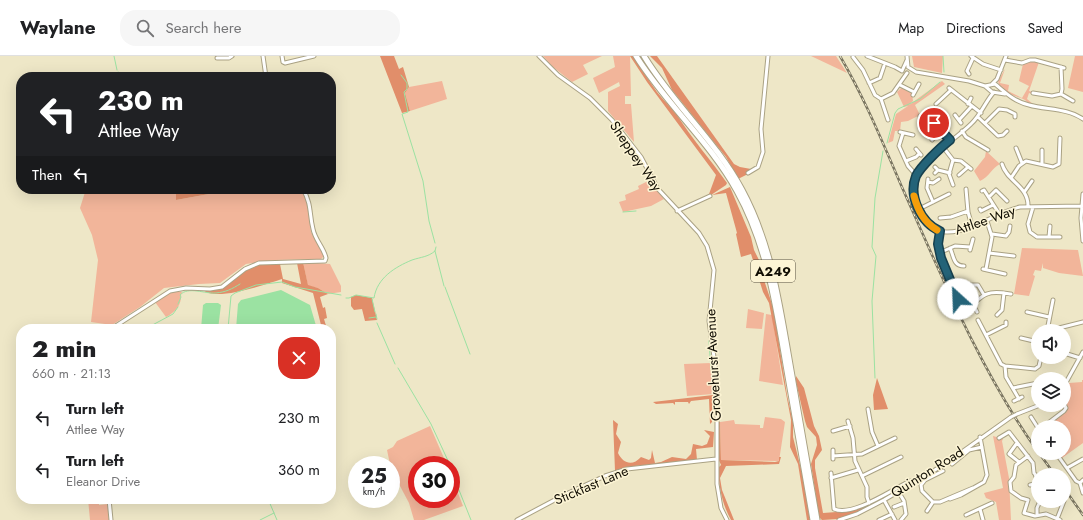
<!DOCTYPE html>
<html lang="en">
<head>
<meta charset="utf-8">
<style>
	body { margin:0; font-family:Jost,sans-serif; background:#f6f6f6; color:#202124; height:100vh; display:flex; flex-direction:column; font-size:15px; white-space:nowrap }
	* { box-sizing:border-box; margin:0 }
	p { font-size:13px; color:#757577 }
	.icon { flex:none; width:22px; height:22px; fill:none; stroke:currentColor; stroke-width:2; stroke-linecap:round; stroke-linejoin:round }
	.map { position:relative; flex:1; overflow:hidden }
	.panel { position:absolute; left:16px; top:268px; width:320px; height:180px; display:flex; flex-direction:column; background:#fff; border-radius:16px; box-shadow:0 4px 16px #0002 }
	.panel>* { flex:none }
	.hud { position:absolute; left:16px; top:16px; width:320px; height:122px; border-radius:16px; box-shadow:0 4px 16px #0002; background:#202124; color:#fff; overflow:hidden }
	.buttons { position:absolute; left:1031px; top:268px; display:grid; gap:8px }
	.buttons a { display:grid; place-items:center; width:40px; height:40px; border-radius:50%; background:#fff; box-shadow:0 4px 16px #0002; font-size:20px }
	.speed { position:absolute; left:348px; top:400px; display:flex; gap:8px; font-size:20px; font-weight:700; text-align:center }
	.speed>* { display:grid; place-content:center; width:52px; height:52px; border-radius:50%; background:#fff; box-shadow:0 4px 16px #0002; line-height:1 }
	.speed small { font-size:10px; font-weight:400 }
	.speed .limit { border:6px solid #d22; background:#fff; color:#111 }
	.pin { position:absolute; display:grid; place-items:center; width:34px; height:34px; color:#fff; margin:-17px; border:2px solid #fff; border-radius:50%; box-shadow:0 1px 4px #0007 }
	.me { position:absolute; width:44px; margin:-22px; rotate:335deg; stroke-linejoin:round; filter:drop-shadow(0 0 3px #0008) }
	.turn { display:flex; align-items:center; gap:14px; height:84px; padding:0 16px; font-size:18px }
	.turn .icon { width:52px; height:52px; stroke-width:2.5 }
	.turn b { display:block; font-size:28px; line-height:34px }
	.then { display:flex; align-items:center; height:38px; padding:0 16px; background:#0003; gap:8px; font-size:15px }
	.round { display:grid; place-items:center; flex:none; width:42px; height:42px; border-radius:16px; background:#f6f6f6 }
	.summary { display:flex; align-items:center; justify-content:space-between; height:68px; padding:0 16px }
	h1 { font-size:24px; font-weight:800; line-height:30px }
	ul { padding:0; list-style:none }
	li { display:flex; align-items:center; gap:12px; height:52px; padding:0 16px }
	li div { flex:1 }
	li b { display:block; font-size:15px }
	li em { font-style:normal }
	header { display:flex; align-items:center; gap:24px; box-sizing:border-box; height:56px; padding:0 20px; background:#fff; border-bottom:1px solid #e0e0e0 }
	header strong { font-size:19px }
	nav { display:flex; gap:22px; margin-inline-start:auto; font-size:14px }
	.search { width:280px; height:36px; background:#f6f6f6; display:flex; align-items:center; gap:10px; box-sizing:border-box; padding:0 14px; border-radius:16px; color:#757577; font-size:15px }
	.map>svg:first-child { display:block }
</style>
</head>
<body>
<header>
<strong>Waylane</strong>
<div class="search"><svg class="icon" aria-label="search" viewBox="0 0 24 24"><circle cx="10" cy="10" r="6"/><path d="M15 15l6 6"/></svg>Search here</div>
<nav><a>Map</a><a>Directions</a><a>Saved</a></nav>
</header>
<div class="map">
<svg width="1083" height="464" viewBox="0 0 1083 464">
	<rect width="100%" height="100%" fill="#eee7c7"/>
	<path fill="#f2b59a" d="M 543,0 L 602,0 L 583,9 L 588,18 L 572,26 L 553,11 Z
		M 613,0 L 630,0 L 631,40 L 625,40 L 625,48 L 631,48 L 634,86 L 608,55 L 608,36 L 620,30 L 619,26 L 599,37 L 593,22 L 615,11 Z
		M 811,0 L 836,0 L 847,17 Z
		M 912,0 L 943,0 L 942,17 L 914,11 Z
		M 1075,0 L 1083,0 L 1083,36 L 1068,32 Z
		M 1032,5 L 1039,6 L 1029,35 L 1033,36 L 1032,38 L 1029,37 L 1027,43 L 1033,48 C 1028,48 1027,46 1025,44 C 1017,39 1001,40 998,25 L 1005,13 L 1000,27 L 1009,29 L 1008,35 L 1022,42 L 1029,30 L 1019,25 L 1023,8 Z
		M 442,25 L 447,43 L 410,55 L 405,37 L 409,31 Z
		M 942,25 L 945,28 L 915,49 L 920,59 L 908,65 L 901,66 L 900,75 L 895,75 L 893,85 L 888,87 L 896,58 L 908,50 L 904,51 L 897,36 L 902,31 L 912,37 L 913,45 L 909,49 Z
		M 986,95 L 1000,108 C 992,112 989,121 980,125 L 974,115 L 985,101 Z
		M 650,124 L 664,143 L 651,150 L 623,156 L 619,146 L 626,144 L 625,139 L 639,133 L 638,130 Z
		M 86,133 L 176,133 L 176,144 L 220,136 L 220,133 L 301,133 L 308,146 L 311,176 L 324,200 L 321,203 L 275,204 L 246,208 L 220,227 L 199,228 L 164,232 L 140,251 L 112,269 L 91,266 L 98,204 L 92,179 L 80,152 Z
		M 1022,192 L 1078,194 L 1083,220 L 1059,217 L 1043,212 L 1043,207 L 1041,215 L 1035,214 L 1033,219 L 1035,220 L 1029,240 L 1014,238 Z
		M 303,206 L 330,208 L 341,230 L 341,236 L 328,238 L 318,232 L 308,230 Z
		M 169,236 L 182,236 C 181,238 181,240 181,242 C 180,251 174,257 166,261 L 155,246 Z
		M 748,253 L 764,257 L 762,273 L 746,272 Z
		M 766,258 L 772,259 L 783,329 L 759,325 Z
		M 711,307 L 714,338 L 687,340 L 684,308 Z
		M 1082,324 L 1083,324 L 1083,387 L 1062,402 L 1058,397 L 1064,397 L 1064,371 L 1045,371 L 1067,355 L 1064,337 L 1069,327 L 1082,326 Z
		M 765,361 L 781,363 L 785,366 L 779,405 L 721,404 L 720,366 L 734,364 L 735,368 L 760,369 L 760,372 L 763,372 Z
		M 430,370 L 447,409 L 417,409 L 417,443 L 451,443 L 451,419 L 463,450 L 424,464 L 414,464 L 409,447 L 391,413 L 387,394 L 393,391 L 397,385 Z
		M 993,380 L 1003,383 L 1002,385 L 1009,422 L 1011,464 L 999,464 L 996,446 L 986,442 L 984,437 L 1003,432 Z
		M 88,443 L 99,443 L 99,449 L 108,448 L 109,464 L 90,464 Z"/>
	<path fill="#e18e6a" d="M 380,0 L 394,0 L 399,13 L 403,11 L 409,31 L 405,37 L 410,55 L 402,57 Z
		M 630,0 L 633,0 C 640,12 649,24 657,36 C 663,44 671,51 677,59 C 692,83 711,104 727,127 L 726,129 L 711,139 L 709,138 L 716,119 L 647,26 Z
		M 650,0 L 657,0 L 734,108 L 740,111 L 751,113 L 748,118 L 738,123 L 726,101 L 672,34 L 662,12 Z
		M 730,131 L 751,181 L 754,194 L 761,208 L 764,224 L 774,254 L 787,339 L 793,366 L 793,381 L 802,417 L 810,464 L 807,464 L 798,408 L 790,391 L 791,364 L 769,247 L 763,236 L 751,198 L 741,201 L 736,178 L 737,177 L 726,137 L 712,139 Z
		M 176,133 L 220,133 L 220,136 L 176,144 Z
		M 303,206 L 308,229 L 318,232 L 328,238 L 320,241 L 323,252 L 325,251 L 327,262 L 324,263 L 327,273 L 322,273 L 313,237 L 282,227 L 282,223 C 267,228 215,246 203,234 L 222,233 L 248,213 L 258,209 L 280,208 L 283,223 L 301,228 L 297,207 Z
		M 356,239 L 372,242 L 377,264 L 365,265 L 362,253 L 354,254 L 351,250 L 351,241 Z
		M 796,320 L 804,332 L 814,370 L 819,380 L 822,394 L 815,404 L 815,412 L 823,457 L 850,455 L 868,448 L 866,452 L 862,454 L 838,463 L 822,464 L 819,461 L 811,408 L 817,389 L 816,381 L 807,371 L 805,365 L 796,326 Z
		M 877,322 L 888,353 L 874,354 L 873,339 Z
		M 713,339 L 712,366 L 710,368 L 709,343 L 691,345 L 689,348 L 688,346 L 675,346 L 675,349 L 673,347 L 656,348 L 653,346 Z
		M 613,364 L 618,368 L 616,378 L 621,386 L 618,397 C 623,407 632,411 641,401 L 649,404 L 651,402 L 652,394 L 655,407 L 661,406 L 672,401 L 686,403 L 691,398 L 693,388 L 702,390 L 707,388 L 710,380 L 704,374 L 714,376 L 713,391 L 696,393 L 697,404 L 635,410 L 615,415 Z
		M 719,366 L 720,366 L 721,404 L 775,406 L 779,405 L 779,401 L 781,401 L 779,408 L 726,410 L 720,422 L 722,434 L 734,464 L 731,464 C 722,448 719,431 718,412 L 721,409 L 718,402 Z"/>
	<path fill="#9be2a2" d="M 281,234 L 310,249 L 317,273 L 236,273 L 238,248 L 241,244 Z
		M 206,247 L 218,247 L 221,249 L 218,273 L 201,273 L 203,249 Z"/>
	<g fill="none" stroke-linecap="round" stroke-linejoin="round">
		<path stroke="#9be2a2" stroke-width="1" d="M 114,0 L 117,14
			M 943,0 L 944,16
			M 401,19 L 407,27 L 407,33 L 404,36 L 408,56 L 402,58 L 423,125 L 429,165 L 435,187
			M 116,20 L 118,16
			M 887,87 L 895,57 L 898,53 L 920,43 L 940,26
			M 623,156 L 636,155
			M 435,195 L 444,230
			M 445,231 L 470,298
			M 346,242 L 349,242 L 356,239 L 374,242 C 377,222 395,211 412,204 C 421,201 428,201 435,195 L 436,191
			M 372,243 L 375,256
			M 178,248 L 181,241 L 180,239 C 188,230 205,238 216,237 C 226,236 232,233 240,228
			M 376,258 L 377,263
			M 369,262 L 376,261
			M 377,267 L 395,308
			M 145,273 L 173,258 L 178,251
			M 228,273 L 231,240 L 235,237 L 256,229 L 282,226 L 295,231 L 341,239
			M 709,285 L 711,314
			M 398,312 L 431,368 L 450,409
			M 875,322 L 872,245 L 876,200 L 872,191 L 875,142 L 883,95
			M 451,414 L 471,464
			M 268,443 L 277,464
			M 260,464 L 274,457"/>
		<g stroke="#aaa284" stroke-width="5">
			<path id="minor" d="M 263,0 L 266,21
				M 282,0 L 283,6 L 285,7 L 314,0
				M 539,0 L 558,19 L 590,42 L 612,64 L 641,101 L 658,133 L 699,177 L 707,190 L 714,214 L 709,265 L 717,323 L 717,428 L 721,452 L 727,464
				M 867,0 L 895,11 L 902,15
				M 907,0 L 908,11 L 916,16 L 969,25 L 985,30 L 992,36 L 1005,38
				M 971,0 L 983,8 L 1001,14
				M 853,1 L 863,14 L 875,39 L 881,43 L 893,37 L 907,17
				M 217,2 L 229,2 L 232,0
				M 1005,4 L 1022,7 L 1030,4 L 1035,4 L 1064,12
				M 902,15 L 907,4
				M 969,18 L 967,15 L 973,2
				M 869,27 L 880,22 L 884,10
				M 992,28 L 997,23 L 1006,0
				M 900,29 L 914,36
				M 985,30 L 995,28 C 1006,37 1015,46 1029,49 C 1047,54 1067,52 1083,63
				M 949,32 L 981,57
				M 994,36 C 985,46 981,59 971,68 C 947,92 892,117 922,160 C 928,168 936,176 946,176 C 973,177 995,156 1020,151 L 1082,150
				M 1033,37 L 1052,40 L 1061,38 L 1062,33 L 1061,11
				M 1061,38 L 1073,45
				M 913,39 L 919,28
				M 881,43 L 888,64
				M 936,48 L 951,34
				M 968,48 L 971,42
				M 955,59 L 961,67
				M 920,60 L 936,68 L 950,84
				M 978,61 L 998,80 L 1003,79 L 1007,75
				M 959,64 L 971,51
				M 985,67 L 999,53 L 1007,54 L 1015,58 L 1015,61
				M 962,75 L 966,81 L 988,94
				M 900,76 L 913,79
				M 903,77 L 899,90 L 908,110 L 916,119
				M 932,84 L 941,74
				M 943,91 L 953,104 L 949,118 L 953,129
				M 1016,92 L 1022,107
				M 916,93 L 921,99
				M 953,104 L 961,105 L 971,113
				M 906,105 L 916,101 L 919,98
				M 1002,108 C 1007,126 1029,130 1028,151
				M 1042,108 L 1042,94
				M 935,111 L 938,114 L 935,117
				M 938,114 L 950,117
				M 748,117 L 758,111 L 763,96 L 761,73 L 768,0
				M 959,119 L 968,111
				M 1011,122 L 1019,110 L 1026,105 L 1053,111 L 1059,108 L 1060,82
				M 928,123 L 927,132 L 933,146
				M 928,126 L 933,127 L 939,123
				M 966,133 L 968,156 L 972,170
				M 982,135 L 984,134 L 1000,159
				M 1025,135 L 1032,125
				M 1083,138 L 1081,162 L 1083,185
				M 989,141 L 996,134 L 1007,145
				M 1033,151 L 1028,168 L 1030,176 L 1037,181 L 1060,181
				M 919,153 L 949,138
				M 980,153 L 981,155 L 993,149
				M 677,155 L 710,140
				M 940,162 L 951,161 L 968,155
				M 940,175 C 939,181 938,187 939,194 C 940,206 955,248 968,249 C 975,249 980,240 987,238 C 994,235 1004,237 1011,238
				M 992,178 L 1006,180 L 1009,176 L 1010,170
				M 1049,181 L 1050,170
				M 950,192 C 954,200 953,210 964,210
				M 970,194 L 973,183
				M 939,197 L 955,190 L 970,191
				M 989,197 L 1014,200
				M 983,213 L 1005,218
				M 986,213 L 992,181 L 987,165
				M 965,229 L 978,229 L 984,239
				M 1053,244 L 1047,275 L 1083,266
				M 973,248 L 977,256
				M 1027,256 L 1049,261
				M 997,259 L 1002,254 L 1004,237
				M 978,264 L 1001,308 L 1005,310 L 1035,313 L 1039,310 L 1041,301
				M 111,273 L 170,235 L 186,232 L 210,233 L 222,231 L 245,213 L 259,207 L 325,205 L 326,202 C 324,192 315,184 313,173 C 309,157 312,149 303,133
				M 986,279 L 1006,269 L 1006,266
				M 1021,282 L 1038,286
				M 1064,297 L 1080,302
				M 1005,310 L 1006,321 L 1019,343
				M 1064,330 L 1083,296
				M 1013,332 L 1038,327
				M 1014,345 L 1022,341
				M 868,353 L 872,376 L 878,390
				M 1017,358 L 1040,349
				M 1031,361 L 1038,372
				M 848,365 L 853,382 L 855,405 L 867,431 L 867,441 L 869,447
				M 1043,371 L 1064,355 L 1066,352 L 1064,348
				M 833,375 L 850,370
				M 999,382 L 1009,376 L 1033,407 L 1034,417
				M 1017,387 L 1009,398 L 1019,406
				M 833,394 L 833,403
				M 1056,397 L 1076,425 L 1080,427 L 1083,424
				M 833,400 L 862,398 L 895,382
				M 1028,400 L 1016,409 L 1014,421 L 1010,426 L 1011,435 L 1021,442 L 1028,444 L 1024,457 L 1035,460 L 1046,458 L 1060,464
				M 952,408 L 969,394 L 982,391
				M 1067,412 L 1083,403
				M 943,415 L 925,424 L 921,429 L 922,435 L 933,446 L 940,446 L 973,432
				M 831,417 L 834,453 C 853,461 891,434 910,425 L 914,426
				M 1035,418 L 1038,426
				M 862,420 L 901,401
				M 831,422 L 858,414
				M 1080,427 L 1083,437
				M 1030,429 L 1038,427
				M 109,443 L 111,464
				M 950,443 L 961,439 L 984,426 L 987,419 L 980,381
				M 884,444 L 895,464
				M 894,451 L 904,447
				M 980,453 L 983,464
				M 927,455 L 933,446
				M 966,459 L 992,447
				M 1037,459 L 1037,452 L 1040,445
				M 1057,463 L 1064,445
				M 517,464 L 564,439 L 605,420 L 627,413 L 716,403
				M 839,464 L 857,458 L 884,444 L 945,408 L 1011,361
				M 879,464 L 892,458
				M 901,464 L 906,458 L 904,445 L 901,440"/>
		</g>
		<g stroke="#aaa284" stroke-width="7">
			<path id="highway" d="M 636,0 C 666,48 710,86 737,135 C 767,189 776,250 786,309 C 795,361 804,412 813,464
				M 644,0 C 673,48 716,85 742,134 C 770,186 778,240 788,297 C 798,353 807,408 817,464"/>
		</g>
		<use href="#minor" stroke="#fff" stroke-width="3"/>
		<use href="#highway" stroke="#fff" stroke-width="5"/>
		<g stroke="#797460" stroke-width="2.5">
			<path id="rail" d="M 840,0 C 864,41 882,85 901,129 C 942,221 980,314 1038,396
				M 1039,397 L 1055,419
				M 1064,432 L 1083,459"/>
		</g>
		<use href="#rail" stroke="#fcf4d4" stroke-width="1" stroke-dasharray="3" stroke-linecap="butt"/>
		<g stroke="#aaa284" stroke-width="5" stroke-linecap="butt">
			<path id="minor-bridge" d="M 1011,361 L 1017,358"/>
		</g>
		<use href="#minor-bridge" stroke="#fff" stroke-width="3"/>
	</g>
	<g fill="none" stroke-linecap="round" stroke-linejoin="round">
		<g stroke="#17404e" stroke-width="10">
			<path id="route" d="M 934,67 L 950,84 C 941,91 921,110 916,120 C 908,140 921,167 940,175 L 938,188 L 941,202 L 958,243"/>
		</g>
		<use href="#route" stroke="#246378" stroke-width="7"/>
		<path stroke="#f59e0b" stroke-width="7" d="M 914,140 C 918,155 924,166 937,174"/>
	</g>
	<g text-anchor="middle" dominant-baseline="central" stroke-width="3" stroke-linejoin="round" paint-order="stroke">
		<rect fill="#fcf4d4" stroke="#585342" stroke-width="1" x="751" y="204" width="44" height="22" rx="3"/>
		<g font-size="13" font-weight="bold" fill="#110e04">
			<text x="773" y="215">A249</text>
		</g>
		<g font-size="14" fill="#110e04" stroke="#fcf4d4">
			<text transform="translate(636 100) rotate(56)">Sheppey Way</text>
			<text transform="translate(985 164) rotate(-19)">Attlee Way</text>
			<text transform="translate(713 309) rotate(-93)">Grovehurst Avenue</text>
			<text transform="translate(927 416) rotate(-32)">Quinton Road</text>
			<text transform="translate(591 429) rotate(-23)">Stickfast Lane</text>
		</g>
	</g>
</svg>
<div class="buttons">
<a><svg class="icon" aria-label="sound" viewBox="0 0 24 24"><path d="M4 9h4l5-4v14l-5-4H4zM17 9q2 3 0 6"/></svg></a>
<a><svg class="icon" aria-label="layers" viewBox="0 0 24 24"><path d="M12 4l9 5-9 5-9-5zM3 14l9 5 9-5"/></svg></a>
<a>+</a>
<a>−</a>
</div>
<div class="speed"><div>25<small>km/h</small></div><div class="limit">30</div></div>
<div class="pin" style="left:934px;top:67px;background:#d93025"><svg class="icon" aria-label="arrive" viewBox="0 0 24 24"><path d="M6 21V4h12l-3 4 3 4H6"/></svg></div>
<svg class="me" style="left:958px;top:243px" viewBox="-20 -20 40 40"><circle r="19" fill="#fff"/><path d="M0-13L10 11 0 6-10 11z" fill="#246378"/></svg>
<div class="hud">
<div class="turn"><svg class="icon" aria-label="left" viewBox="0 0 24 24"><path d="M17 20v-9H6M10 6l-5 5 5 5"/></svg><div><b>230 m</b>Attlee Way</div></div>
<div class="then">Then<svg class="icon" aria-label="left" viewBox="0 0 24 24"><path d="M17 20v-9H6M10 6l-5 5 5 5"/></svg></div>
</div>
<section class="panel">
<div class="summary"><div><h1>2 min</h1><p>660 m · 21:13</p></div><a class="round" style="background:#d93025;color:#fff"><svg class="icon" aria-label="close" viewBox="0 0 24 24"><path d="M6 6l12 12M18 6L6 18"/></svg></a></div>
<ul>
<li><svg class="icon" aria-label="left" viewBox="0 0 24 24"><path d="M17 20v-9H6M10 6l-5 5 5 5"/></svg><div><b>Turn left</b><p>Attlee Way</p></div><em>230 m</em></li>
<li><svg class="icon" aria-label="left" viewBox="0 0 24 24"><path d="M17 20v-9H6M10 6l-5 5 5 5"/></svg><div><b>Turn left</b><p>Eleanor Drive</p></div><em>360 m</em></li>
</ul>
</section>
</div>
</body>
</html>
